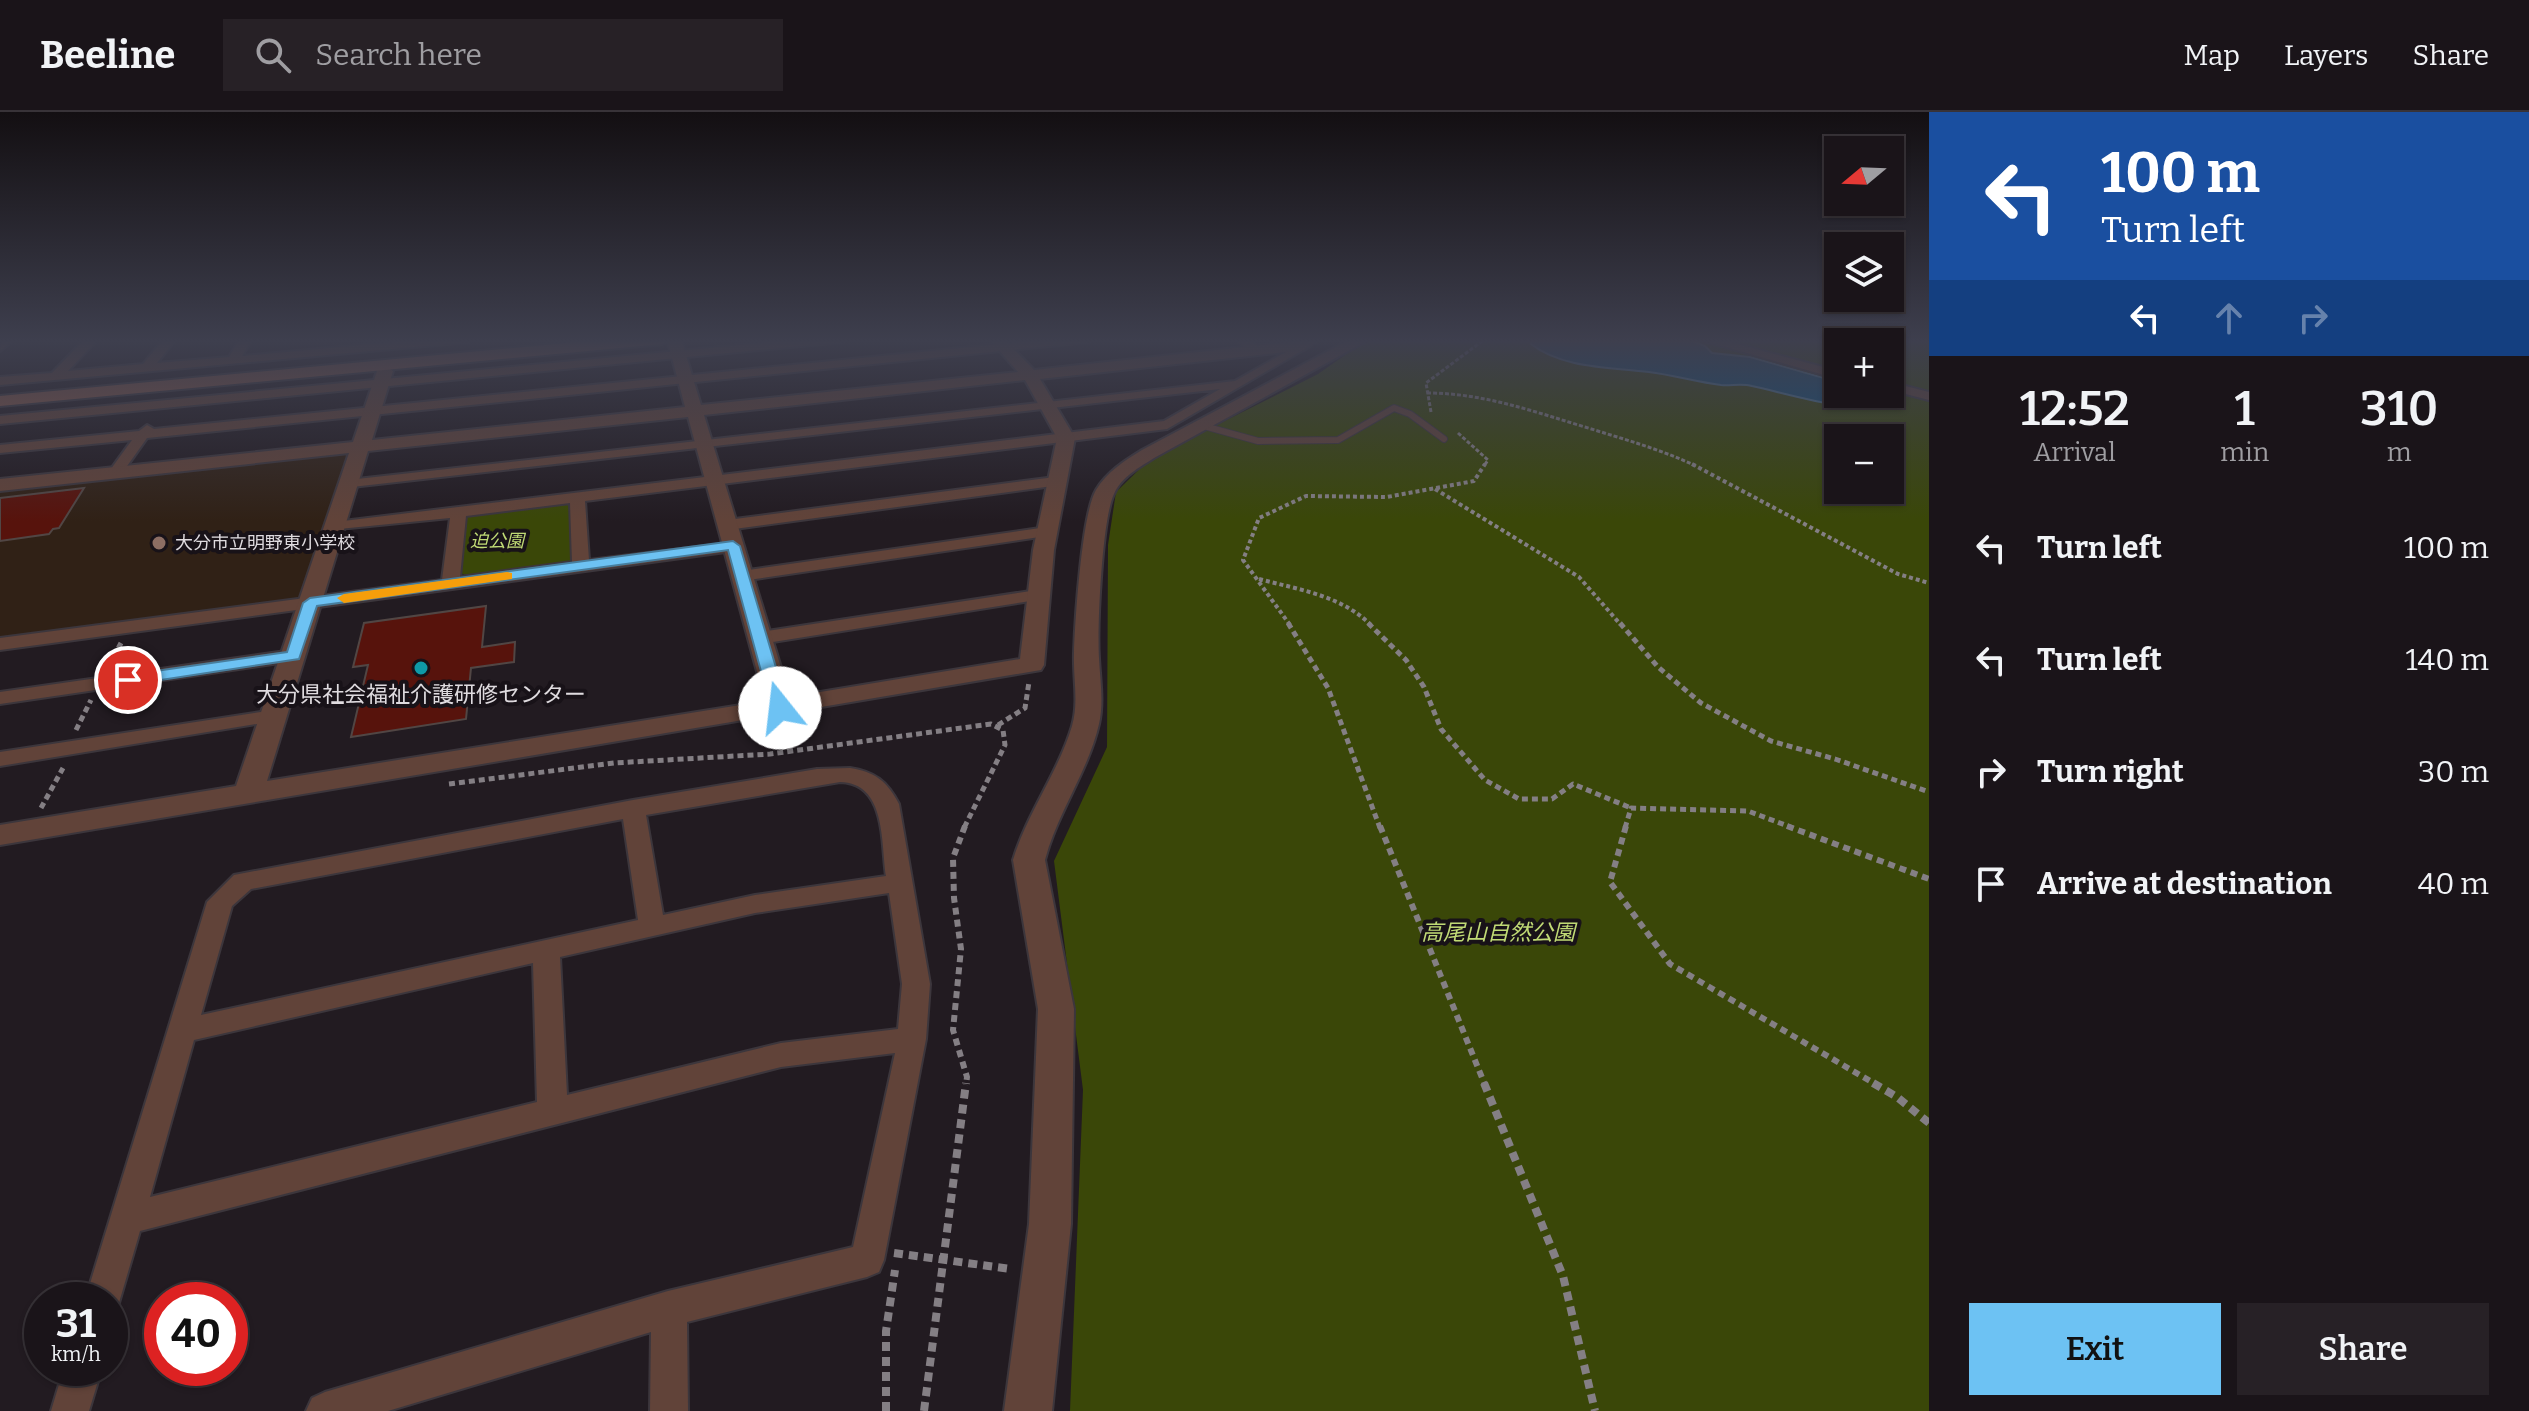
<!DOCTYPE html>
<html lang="en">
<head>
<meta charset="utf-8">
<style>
	body { margin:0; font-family:Bitter,"Noto Sans JP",serif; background:#272126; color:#f1f3f6; height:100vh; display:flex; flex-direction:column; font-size:30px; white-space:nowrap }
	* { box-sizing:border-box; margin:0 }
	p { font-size:26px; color:#9f9ea2 }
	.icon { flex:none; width:44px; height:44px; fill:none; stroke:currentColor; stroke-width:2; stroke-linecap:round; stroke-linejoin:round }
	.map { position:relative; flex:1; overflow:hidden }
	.drawer { display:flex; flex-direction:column; background:#1a1419; width:600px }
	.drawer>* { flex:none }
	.guide { background:#1a4fa0; color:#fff; overflow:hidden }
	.needle { width:52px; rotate:251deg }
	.fabs { position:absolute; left:1824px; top:24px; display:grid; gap:16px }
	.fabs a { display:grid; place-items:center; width:80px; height:80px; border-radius:0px; background:#1a1419; box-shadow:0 2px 6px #0004,0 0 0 2px #383338; font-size:40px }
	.speed { position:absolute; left:24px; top:1170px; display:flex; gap:16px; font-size:40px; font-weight:700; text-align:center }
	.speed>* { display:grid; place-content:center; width:104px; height:104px; border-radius:50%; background:#1a1419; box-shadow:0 2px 6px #0004,0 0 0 2px #383338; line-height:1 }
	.speed small { font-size:20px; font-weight:400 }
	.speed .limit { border:12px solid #d22; background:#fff; color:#111 }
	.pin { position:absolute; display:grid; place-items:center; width:68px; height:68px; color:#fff; margin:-34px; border:4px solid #fff; border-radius:50%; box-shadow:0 2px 8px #0007 }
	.me { position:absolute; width:88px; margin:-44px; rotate:344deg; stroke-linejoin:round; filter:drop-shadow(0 0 6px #0008) }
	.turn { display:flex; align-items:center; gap:28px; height:168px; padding:0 40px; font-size:36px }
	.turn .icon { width:104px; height:104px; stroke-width:2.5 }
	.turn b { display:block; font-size:56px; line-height:68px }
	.lanes { display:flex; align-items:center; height:76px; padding:0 40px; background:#0003; justify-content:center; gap:40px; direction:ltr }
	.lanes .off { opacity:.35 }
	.eta { display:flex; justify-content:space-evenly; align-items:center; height:136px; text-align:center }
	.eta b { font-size:48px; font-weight:600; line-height:56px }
	.cta { display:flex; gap:16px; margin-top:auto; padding:16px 40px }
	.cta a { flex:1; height:92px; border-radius:0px; background:#6dc2f3; color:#111; font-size:32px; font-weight:600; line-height:92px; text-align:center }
	.cta a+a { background:#272126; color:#f1f3f6 }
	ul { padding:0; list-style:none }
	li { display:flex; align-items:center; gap:24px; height:112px; padding:0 40px }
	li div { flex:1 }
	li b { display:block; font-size:30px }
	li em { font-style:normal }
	header { display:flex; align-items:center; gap:48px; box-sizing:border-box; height:112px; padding:0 40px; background:#1a1419; border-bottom:2px solid #383338 }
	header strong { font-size:38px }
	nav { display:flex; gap:44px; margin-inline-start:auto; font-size:28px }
	.search { width:560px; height:72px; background:#272126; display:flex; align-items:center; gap:20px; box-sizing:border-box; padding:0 28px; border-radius:0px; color:#9f9ea2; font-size:30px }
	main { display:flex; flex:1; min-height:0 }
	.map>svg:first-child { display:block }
</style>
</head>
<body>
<header>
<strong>Beeline</strong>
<div class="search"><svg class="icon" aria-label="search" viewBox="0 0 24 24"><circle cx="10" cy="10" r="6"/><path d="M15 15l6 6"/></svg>Search here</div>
<nav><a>Map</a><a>Layers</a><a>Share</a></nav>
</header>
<main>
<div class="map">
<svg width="1929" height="1299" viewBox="0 0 1929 1299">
	<rect width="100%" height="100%" fill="#221b21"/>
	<path fill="#302116" d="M 340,341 L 348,344 L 300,485 L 0,528 L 0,377 Z"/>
	<path fill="#3a4708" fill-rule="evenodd" d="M 1368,227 L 1929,227 L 1929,1299 L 1070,1299 L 1083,978 L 1054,749 L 1107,635 L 1108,433 L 1116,380 L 1151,346 L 1318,262 ZM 1838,230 L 1890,230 L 1890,282 L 1838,282 ZM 1838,326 L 1890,326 L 1890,378 L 1838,378 Z
		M 563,390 L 571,391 L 574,447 L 567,451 L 468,464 L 460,461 L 465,405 L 471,401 Z"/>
	<path fill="#0c517f" stroke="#4b7a9c" stroke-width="2" d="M 1530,227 L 1688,227 L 1705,234 L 1712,241 L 1750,245 L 1838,270 L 1838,282 L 1882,282 L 1902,291 C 1866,307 1790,282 1752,274 C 1742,271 1731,274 1721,273 C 1697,270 1673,263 1649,260 C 1611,255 1563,257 1531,232 Z"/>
	<path fill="#57130c" stroke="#514644" stroke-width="2" d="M 84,376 L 59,416 L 53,417 L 49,422 L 0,429 L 0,386 Z
		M 486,494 L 482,535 L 515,530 L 514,550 L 471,556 L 466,607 L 351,625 L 368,553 L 353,555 L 364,511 Z"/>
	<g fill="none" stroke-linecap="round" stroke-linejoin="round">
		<g stroke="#3c363c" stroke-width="8">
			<path id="service" d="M 1204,314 L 1258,329 L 1338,328 L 1394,296 L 1410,302 L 1444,327"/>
		</g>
		<g stroke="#3c363c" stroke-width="4">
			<path id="minor" d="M 2,227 L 15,227 L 0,239 Z
				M 85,227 L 98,227 L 68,259 L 143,252 L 164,227 L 176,227 L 157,251 L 229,245 L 240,227 L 252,227 L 242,244 L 426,227 L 474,227 L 468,230 L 0,273 L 0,265 L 52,261 Z
				M 802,227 L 848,227 L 842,230 L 0,312 L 0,304 Z
				M 1050,227 L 1094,227 L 1088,230 L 147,326 L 120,364 L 115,365 L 108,361 L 132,328 L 0,341 L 0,333 L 139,319 L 147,313 L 154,317 Z
				M 1235,227 L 1249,227 L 1263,239 L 1253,242 Z
				M 1698,227 L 1718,227 L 1838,259 L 1838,267 Z
				M 1300,232 L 1310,234 L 1167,317 L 585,389 L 589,448 L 739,430 L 741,434 L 733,439 L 0,538 L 0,526 L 442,468 L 450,406 L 329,418 L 327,415 L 335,410 L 1164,309 L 1220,277 L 343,376 L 343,370 L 348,368 L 1235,269 ZM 570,391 L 572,450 L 460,465 L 466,404 Z
				M 1890,270 L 1929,280 L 1929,288 L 1890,278 Z
				M 1055,365 L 1063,370 L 1060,373 L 727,418 L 719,413 L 727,408 Z
				M 1047,415 L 1053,417 L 1053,423 L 742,469 L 733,464 L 742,459 Z
				M 1037,478 L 1043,479 L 1046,483 L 1043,487 L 760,532 L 751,526 L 760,520 Z
				M 293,538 L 303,544 L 300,548 L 0,592 L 0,580 Z
				M 274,598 L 281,600 L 284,604 L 281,608 L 0,654 L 0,640 Z
				M 850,656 C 875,660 887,669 899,692 L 930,872 L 926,927 L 884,1148 L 879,1160 L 867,1165 L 687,1210 L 688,1299 L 650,1299 L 651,1220 L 388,1299 L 306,1299 L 312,1286 L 325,1280 L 668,1179 L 853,1135 L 895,941 L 781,955 L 140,1119 L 116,1201 L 110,1203 L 110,1188 L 85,1188 L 207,790 L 234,763 L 633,688 L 817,657 ZM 840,670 C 886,671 881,729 886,764 L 755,783 L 663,803 L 646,703 ZM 623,707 L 638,808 L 201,903 L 232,794 L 251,777 ZM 889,781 L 902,872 L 898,917 L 781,931 L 567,983 L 560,845 L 755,801 ZM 533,851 L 537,990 L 150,1085 L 194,928 Z
				M 64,1256 L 102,1256 L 89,1299 L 51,1299 Z"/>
		</g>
		<g stroke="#3c363c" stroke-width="4">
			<path id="tertiary" d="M 667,227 L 681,227 L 701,293 L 1018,260 L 989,227 L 1004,227 L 1034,258 L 1319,227 L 1304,238 L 1040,267 L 1075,326 L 1054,438 L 1044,553 L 1041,558 L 0,733 L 0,713 L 236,674 L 349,341 L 0,379 L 0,367 L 353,330 L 377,259 L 385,254 L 393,259 L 372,328 L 685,295 ZM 1025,268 L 1057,326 L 1033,438 L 1020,547 L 790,585 L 704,303 ZM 688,305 L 765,589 L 267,669 L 368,339 Z
				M 1351,227 L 1370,227 L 1154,346 C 1140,355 1121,365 1114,382 C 1102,407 1097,515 1099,546 C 1100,568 1104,590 1099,612 C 1088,660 1057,701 1045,748 L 1074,897 L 1071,1112 L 1052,1299 L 1004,1299 L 1029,1112 L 1038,897 L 1013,748 C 1027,701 1058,661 1072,614 C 1079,590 1073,566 1074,541 C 1075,509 1082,401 1096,378 C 1107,360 1124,349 1142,338 Z"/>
		</g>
		<g stroke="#3c363c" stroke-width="4">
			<path id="secondary" d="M 608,227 L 670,227 L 662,232 L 0,294 L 0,284 Z"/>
		</g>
		<path stroke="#847f84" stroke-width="3" stroke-dasharray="4 2" stroke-linecap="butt" d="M 1427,281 C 1483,281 1532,299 1585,315 C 1623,327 1660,337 1696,354
			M 1431,300 L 1426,271 L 1485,227
			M 1458,321 L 1488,348 L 1484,354"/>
		<path stroke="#847f84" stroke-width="4" stroke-dasharray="4 3" stroke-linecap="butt" d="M 1692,352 L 1898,462 L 1929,471
			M 1435,377 L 1579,465 L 1621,513
			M 1259,467 C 1300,478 1340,483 1371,513
			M 1290,513 L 1243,448 L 1259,406 L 1306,384 L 1387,385 L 1474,369 L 1485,352"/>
		<path stroke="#847f84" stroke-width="5" stroke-dasharray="6 4" stroke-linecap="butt" d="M 1288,511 L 1328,576 L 1380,716
			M 1368,511 L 1406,548 L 1424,575 L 1441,617 L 1485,668 L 1519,687 L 1552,687 L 1573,672 L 1631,696
			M 1620,511 L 1658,555 L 1701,591 L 1771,629 L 1835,647 L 1929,680
			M 109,554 L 121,531
			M 998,613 L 1025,596 L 1029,570
			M 76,618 L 91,588
			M 449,672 L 614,651 L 770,642 L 991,612 L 1003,618 L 1005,633 L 964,716
			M 41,696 L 63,656
			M 1625,716 L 1631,696 L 1748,699 L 1793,716"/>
		<path stroke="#847f84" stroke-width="6" stroke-dasharray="7 5" stroke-linecap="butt" d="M 965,714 L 953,746 L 954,786 L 961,837 L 953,918 L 967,965 L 966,973
			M 1380,714 L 1485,973
			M 1626,714 L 1610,770 L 1670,852 L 1877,973
			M 1787,714 L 1929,767"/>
		<path stroke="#847f84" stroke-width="8" stroke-dasharray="9 6" stroke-linecap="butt" d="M 1484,971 L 1563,1164 L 1595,1299
			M 1873,971 L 1897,985 L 1929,1011
			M 894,1141 L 1011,1157
			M 886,1299 L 886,1219 L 895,1158
			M 924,1299 L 966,971"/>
		<use href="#service" stroke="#614339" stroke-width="6"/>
		<use href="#minor" fill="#614339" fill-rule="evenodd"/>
		<use href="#tertiary" fill="#614339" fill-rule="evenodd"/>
		<use href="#secondary" fill="#875747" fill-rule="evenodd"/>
	</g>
	<linearGradient id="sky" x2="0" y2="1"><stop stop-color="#130f12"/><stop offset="0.56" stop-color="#3e3f4e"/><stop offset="1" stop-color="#3e3f4e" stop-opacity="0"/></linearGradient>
	<rect width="1929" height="409" fill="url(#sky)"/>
	<path fill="#6dc2f3" stroke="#477e9e" stroke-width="2" d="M 733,429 L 740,434 L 788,596 L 786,600 L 780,601 L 771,596 L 728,438 L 317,494 L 299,547 L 128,573 L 119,568 L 128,563 L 287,540 L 303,491 L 310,486 Z"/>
	<path fill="#f59e0b" d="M 507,460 L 512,461 L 512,467 L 344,491 L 337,486 L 344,482 Z"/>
	<circle fill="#8d6e63" stroke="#181218" stroke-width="3" cx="159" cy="431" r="8"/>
	<circle fill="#0f9aa8" stroke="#181218" stroke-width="3" cx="421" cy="556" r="8"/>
	<g text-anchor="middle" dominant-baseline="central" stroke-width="8" stroke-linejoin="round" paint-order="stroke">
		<g font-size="18" font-style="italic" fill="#c0da75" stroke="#181218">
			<text x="497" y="429">迫公園</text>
		</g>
		<g font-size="18" fill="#dfdbdf" stroke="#181218" text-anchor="start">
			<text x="175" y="431">大分市立明野東小学校</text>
		</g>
		<g font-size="22" fill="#dfdbdf" stroke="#181218">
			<text x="421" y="582">大分県社会福祉介護研修センター</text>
		</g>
		<g font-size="22" font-style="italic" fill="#c0da75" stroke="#181218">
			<text x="1498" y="820">高尾山自然公園</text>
		</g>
	</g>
</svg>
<div class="fabs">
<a><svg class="needle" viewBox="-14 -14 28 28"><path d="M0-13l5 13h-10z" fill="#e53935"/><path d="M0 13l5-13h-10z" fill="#9f9ea2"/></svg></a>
<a><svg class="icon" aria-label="layers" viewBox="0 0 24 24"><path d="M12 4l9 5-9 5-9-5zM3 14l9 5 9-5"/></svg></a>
<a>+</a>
<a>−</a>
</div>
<div class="speed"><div>31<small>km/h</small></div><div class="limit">40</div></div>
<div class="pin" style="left:128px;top:568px;background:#d93025"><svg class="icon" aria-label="arrive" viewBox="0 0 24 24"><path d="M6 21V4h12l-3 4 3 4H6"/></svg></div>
<svg class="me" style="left:780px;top:596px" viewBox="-20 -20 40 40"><circle r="19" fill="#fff"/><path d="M0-13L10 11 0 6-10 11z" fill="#6dc2f3"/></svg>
</div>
<section class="drawer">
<div class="guide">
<div class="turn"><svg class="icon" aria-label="left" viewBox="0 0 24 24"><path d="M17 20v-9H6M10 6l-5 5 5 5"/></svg><div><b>100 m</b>Turn left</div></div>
<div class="lanes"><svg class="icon" aria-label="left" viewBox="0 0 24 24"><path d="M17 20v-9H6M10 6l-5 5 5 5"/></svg><svg class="icon off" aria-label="ahead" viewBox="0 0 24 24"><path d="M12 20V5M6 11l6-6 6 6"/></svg><svg class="icon off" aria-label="right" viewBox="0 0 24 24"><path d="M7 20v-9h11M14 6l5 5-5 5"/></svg></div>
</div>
<div class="eta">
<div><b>12:52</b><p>Arrival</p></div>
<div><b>1</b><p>min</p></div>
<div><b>310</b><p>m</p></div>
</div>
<ul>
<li><svg class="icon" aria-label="left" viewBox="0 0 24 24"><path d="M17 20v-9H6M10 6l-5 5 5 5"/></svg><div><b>Turn left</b></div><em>100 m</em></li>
<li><svg class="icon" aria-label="left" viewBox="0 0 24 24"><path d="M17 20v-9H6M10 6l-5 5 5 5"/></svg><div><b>Turn left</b></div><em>140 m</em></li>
<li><svg class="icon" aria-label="right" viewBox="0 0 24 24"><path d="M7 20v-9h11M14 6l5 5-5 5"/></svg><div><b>Turn right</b></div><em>30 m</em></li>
<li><svg class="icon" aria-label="arrive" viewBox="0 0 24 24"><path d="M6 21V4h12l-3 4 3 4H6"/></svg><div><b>Arrive at destination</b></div><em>40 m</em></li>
</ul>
<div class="cta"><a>Exit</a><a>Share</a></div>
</section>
</main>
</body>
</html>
